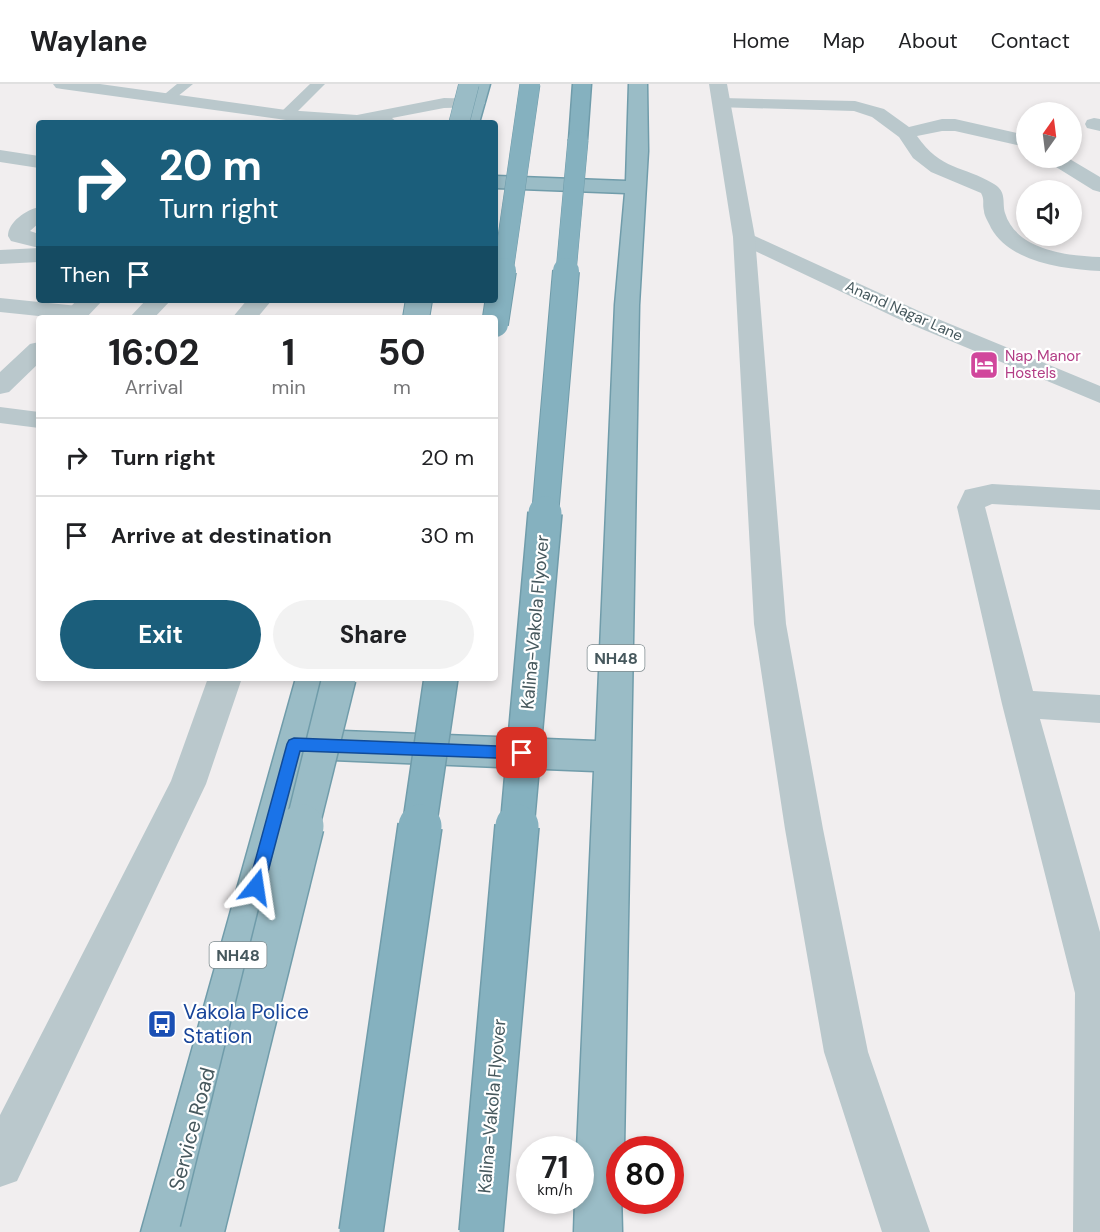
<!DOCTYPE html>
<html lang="en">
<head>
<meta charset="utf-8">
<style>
	body { margin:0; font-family:"DM Sans",sans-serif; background:#f2f2f2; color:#202124; height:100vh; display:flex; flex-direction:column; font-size:22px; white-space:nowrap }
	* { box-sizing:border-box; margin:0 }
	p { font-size:20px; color:#757577 }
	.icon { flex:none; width:33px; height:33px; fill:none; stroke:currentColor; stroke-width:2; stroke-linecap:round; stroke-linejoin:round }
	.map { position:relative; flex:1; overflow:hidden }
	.sheet { position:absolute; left:36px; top:231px; width:462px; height:366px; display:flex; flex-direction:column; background:#fff; border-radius:6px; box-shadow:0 3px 9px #0003 }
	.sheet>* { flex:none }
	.guide { position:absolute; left:36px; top:36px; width:462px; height:183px; border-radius:6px; box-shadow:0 3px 9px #0003; background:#1b5e7b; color:#fff; overflow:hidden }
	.needle { width:39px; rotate:14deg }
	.controls { position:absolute; left:1016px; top:18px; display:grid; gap:12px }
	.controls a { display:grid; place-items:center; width:66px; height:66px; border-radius:50%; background:#fff; box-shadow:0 3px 9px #0003; font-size:30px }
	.speed { position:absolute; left:516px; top:1052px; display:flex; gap:12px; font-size:30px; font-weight:700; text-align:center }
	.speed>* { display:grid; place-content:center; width:78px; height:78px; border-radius:50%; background:#fff; box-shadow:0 3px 9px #0003; line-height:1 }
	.speed small { font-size:15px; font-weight:400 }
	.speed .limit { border:9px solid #d22; background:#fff; color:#111 }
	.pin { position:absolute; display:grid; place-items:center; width:51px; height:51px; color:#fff; margin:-26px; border-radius:12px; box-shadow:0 3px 9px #0006 }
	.me { position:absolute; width:66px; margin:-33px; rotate:15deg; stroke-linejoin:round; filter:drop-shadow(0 0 4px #0008) }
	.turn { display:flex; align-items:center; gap:21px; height:126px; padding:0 24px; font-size:27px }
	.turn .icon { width:78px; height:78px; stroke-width:2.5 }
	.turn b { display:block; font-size:42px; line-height:51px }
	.then { display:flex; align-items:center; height:57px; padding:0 24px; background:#0003; gap:12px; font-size:22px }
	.eta { display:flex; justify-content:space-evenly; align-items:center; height:102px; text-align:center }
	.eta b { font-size:36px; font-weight:700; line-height:42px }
	.action { display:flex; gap:12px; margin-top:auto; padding:12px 24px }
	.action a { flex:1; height:69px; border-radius:36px; background:#1b5e7b; color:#fff; font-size:24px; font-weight:700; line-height:69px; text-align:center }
	.action a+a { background:#f2f2f2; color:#202124 }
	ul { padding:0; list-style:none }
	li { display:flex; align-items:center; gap:18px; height:78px; padding:0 24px; border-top:2px solid #e0e0e0 }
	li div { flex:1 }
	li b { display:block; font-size:22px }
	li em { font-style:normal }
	header { display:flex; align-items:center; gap:36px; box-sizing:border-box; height:84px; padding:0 30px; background:#fff; border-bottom:2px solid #e0e0e0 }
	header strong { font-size:28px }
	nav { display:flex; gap:33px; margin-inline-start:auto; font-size:21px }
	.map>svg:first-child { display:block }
</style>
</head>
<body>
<header>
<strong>Waylane</strong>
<nav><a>Home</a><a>Map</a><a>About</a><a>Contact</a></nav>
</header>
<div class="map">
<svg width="1100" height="1148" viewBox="0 0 1100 1148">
	<rect width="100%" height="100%" fill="#f1eeef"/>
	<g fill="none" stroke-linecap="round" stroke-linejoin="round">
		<g stroke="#709caa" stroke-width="3">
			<path id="trunk" d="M 472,0 L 490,0 L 479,39 L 461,39 Z
				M 629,0 L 647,0 L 648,67 L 639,221 L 624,1065 L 620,1065 L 622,1148 L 574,1148 L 575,1116 L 580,1116 L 580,1065 L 577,1065 L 594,687 L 309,675 L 189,1148 L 141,1148 L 296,594 L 330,594 L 317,646 L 596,657 L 615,221 L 625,109 L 495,104 L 495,92 L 626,97 Z"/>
		</g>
		<g stroke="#709caa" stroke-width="3">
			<path id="motorway" d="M 573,0 L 591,0 L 587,56 L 585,60 L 571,60 L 569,56 Z"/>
		</g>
		<path fill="#bac8cc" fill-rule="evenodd" d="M 177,0 L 193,0 L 172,17 L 162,17 L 160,14 Z
			M 310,0 L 325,0 L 291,34 L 281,34 L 279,31 L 281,28 Z"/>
		<path fill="#bac8cc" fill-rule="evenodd" d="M 722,14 L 855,17 L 884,25 L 909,43 L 942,35 L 955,35 L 1026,51 L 1026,63 L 955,47 L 942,47 L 917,52 C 941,87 963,81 994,100 C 1007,108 1002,118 1005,129 C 1016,166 1068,172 1100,173 L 1100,187 C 1064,185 1011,179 991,144 C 989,139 984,132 984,127 C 982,119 985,116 981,109 L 931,88 L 913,74 L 899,53 L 872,33 L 854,27 L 716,23 L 713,19 L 716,15 Z
			M 1094,34 L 1100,35 L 1100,47 L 1087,44 L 1085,40 L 1087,36 Z
			M 0,66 L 39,72 L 39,84 L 0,78 Z
			M 1045,74 L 1068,74 L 1100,93 L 1100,108 L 1093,106 L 1048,78 Z
			M 39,123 L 39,139 L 30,147 L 39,150 L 39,164 L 11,157 L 8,152 C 8,138 26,126 39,123 Z
			M 744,147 L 921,228 L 1100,302 L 1100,319 L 905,238 L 736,158 L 733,153 L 736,148 Z
			M 39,164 L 39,178 L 0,180 L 0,166 Z
			M 0,214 L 78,222 L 86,224 L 90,229 L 86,234 L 58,234 L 0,228 Z
			M 146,216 L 171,216 L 154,234 L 129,234 Z
			M 247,216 L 272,216 L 257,234 L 232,234 Z
			M 0,323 L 39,328 L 39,344 L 0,339 Z
			M 992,400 L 1100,406 L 1100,426 L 992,420 L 985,423 L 1033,607 L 1100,611 L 1100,639 L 1040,635 L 1100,848 L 1100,1148 L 1073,1148 L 1075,909 L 1002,620 L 957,423 L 965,406 Z
			M 208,594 L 242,594 L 206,700 L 17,1097 L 0,1103 L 0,1031 L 171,697 Z"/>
		<path fill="#bac8cc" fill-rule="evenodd" d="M 53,0 L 100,0 L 286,26 L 357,31 L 444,14 L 482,15 L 485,19 L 482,23 L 444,24 L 392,34 L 398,39 L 286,36 L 62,5 L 56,4 Z
			M 709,0 L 727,0 L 755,153 L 786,540 L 823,745 L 868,968 L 930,1148 L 882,1148 L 824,968 L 785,745 L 754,540 L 733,153 Z
			M 77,216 L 103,216 L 86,234 L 60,234 Z
			M 39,258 L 39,279 L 9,308 L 0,310 L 0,288 L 30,260 Z"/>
		<use href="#trunk" fill="#9abcc6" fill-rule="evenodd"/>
		<use href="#motorway" fill="#85b1bf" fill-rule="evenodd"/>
		<g stroke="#709caa" stroke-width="21" stroke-linecap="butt">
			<path id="trunk-bridge-far3" d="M 459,39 L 469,0"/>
		</g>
		<g stroke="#709caa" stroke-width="28" stroke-linecap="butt">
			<path id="trunk-bridge-far2" d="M 416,234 L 419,216"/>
		</g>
		<g stroke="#709caa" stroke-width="36" stroke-linecap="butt">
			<path id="trunk-bridge-far1" d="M 302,744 L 339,594"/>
		</g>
		<g stroke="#709caa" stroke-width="46" stroke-linecap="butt">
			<path id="trunk-bridge" d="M 202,1148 L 302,742"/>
		</g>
		<g stroke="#709caa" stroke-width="21" stroke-linecap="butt">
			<path id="motorway-bridge-far3" d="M 503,188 L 530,0
				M 566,188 L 578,56"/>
		</g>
		<g stroke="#709caa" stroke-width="28" stroke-linecap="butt">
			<path id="motorway-bridge-far2" d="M 495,240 L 503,187
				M 545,431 L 566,187"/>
		</g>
		<g stroke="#709caa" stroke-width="36" stroke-linecap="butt">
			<path id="motorway-bridge-far1" d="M 419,744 L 441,594
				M 517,744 L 545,429"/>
		</g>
		<g stroke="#709caa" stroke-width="46" stroke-linecap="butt">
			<path id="motorway-bridge" d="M 361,1148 L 420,742
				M 481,1148 L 517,742"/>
		</g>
		<use href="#trunk-bridge-far3" stroke="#9abcc6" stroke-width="20"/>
		<use href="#trunk-bridge-far2" stroke="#9abcc6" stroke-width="26"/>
		<use href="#trunk-bridge-far1" stroke="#9abcc6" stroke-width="33"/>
		<use href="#trunk-bridge" stroke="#9abcc6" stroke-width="43"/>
		<use href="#motorway-bridge-far3" stroke="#85b1bf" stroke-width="20"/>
		<use href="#motorway-bridge-far2" stroke="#85b1bf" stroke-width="26"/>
		<use href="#motorway-bridge-far1" stroke="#85b1bf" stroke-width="33"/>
		<use href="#motorway-bridge" stroke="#85b1bf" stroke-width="43"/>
	</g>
	<path fill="#1a73e8" stroke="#114b97" stroke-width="1.5" d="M 294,654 L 522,663 L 527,665 L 529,669 L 527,674 L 522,675 L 300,667 L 264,803 L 262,809 L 256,811 L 250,809 L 248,803 L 287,660 L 289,656 Z"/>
	<defs>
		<g id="hotel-square" transform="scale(1.5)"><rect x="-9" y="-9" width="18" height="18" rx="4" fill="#d1479c" stroke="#fff"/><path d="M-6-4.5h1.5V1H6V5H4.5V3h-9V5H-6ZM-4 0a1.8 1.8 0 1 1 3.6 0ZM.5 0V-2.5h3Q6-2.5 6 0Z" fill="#fff"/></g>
		<g id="bus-square" transform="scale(1.5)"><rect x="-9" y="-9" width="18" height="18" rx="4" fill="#1a4fb4" stroke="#fff"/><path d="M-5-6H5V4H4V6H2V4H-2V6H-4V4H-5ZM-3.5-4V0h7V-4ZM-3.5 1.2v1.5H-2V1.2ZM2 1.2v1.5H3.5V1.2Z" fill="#fff"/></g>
	</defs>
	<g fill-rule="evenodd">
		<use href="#hotel-square" x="984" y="281"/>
		<use href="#bus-square" x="162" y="940"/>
	</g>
	<g text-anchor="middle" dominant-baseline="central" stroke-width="4.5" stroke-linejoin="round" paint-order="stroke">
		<g font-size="15" fill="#46585d" stroke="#fff">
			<text transform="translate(904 227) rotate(24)">Anand Nagar Lane</text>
		</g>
		<g font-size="15" fill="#b23c85" stroke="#fff" text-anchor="start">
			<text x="1005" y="272">Nap Manor<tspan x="1005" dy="17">Hostels</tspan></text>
		</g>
		<g fill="#fff" stroke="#7e8a8e" stroke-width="1.5">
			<rect x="587.5" y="561" width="57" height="26" rx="4.5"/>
			<rect x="209.5" y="858" width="57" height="26" rx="4.5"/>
		</g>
		<g font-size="16" font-weight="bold" fill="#46585d">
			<text x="616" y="574">NH48</text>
			<text x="238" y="871">NH48</text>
		</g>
		<g font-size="18" fill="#46585d" stroke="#fff">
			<text transform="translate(535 538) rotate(-85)">Kalina-Vakola Flyover</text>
			<text transform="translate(492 1022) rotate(-85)">Kalina-Vakola Flyover</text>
		</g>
		<g font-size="21" fill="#164399" stroke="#fff" text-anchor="start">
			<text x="183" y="928">Vakola Police<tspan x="183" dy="24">Station</tspan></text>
		</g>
		<g font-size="21" fill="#46585d" stroke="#fff">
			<text transform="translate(192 1045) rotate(-75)">Service Road</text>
		</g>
	</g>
</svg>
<div class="controls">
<a><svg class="needle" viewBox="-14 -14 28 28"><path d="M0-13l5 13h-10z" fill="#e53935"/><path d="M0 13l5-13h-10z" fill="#757577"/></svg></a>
<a><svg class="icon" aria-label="sound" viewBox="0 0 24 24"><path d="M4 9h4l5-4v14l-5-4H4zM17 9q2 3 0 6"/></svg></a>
</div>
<div class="speed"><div>71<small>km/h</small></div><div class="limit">80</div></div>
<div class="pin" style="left:522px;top:669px;background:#d93025"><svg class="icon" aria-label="arrive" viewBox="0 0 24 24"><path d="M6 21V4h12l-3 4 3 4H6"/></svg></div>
<svg class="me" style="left:256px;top:803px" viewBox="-20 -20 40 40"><path d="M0-17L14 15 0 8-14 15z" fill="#1a73e8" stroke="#fff" stroke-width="4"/></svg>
<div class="guide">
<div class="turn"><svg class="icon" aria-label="right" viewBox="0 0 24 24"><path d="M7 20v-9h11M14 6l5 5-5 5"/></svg><div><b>20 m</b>Turn right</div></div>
<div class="then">Then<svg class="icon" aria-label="arrive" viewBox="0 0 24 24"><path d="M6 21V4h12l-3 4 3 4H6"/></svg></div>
</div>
<section class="sheet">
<div class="eta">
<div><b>16:02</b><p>Arrival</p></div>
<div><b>1</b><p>min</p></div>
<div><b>50</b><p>m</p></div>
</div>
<ul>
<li><svg class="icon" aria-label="right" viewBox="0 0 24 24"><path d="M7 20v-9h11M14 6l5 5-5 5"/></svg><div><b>Turn right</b></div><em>20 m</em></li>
<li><svg class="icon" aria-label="arrive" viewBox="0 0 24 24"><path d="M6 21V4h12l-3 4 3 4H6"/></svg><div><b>Arrive at destination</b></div><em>30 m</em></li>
</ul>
<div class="action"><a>Exit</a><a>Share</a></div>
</section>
</div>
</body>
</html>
